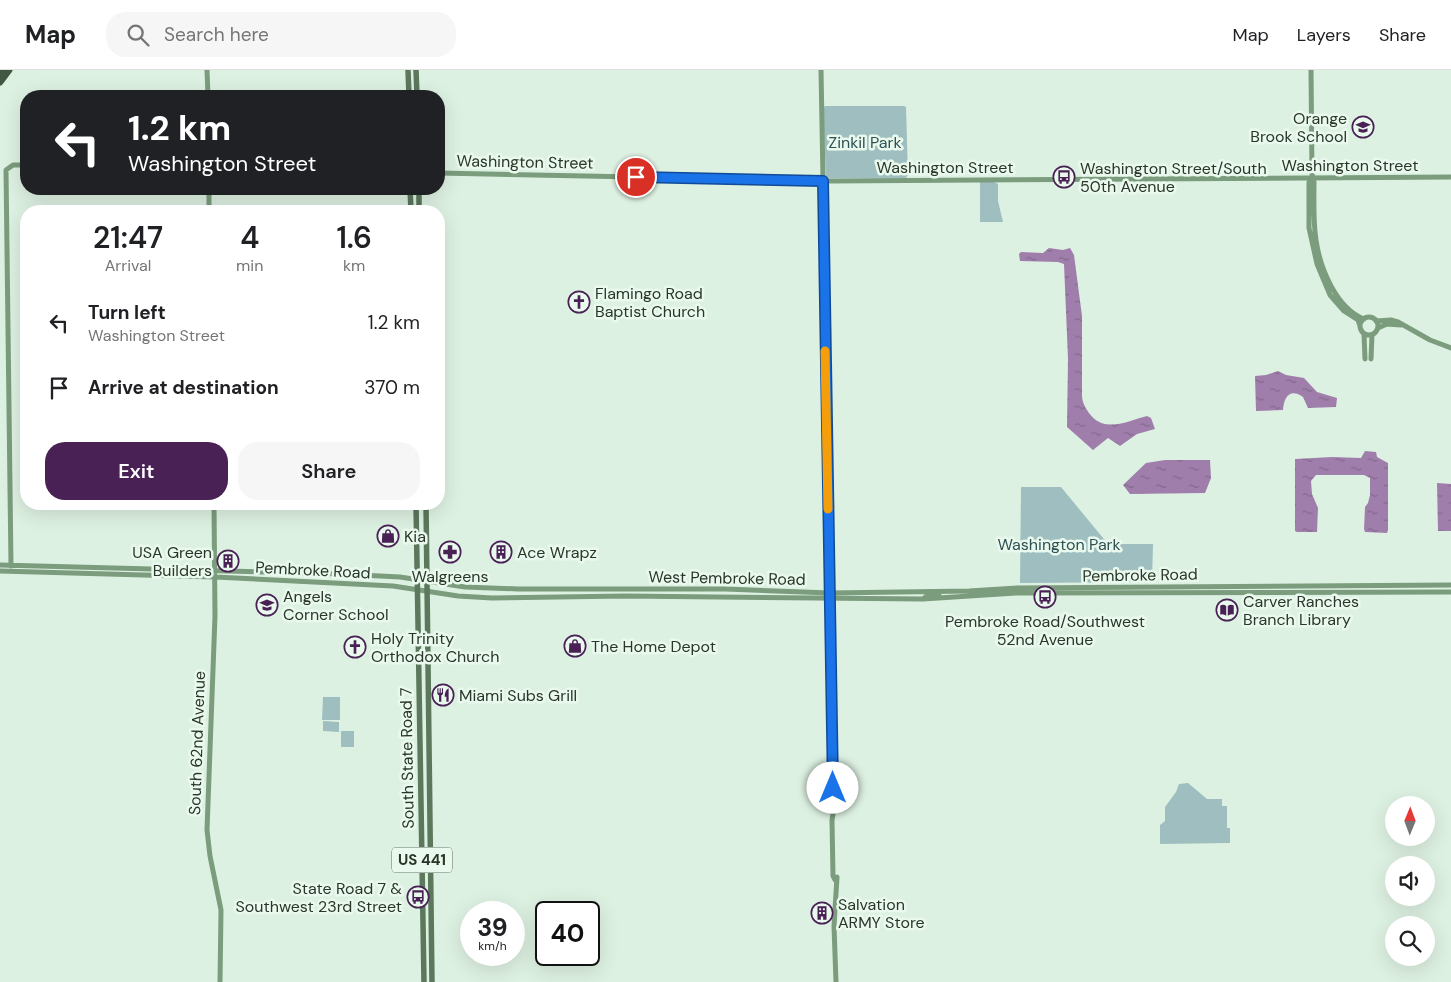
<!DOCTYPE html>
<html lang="en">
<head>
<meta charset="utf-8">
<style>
	body { margin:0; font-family:"DM Sans",sans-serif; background:#f6f6f6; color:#202124; height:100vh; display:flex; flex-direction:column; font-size:19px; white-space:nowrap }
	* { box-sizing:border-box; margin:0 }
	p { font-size:16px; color:#757577 }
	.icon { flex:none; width:28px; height:28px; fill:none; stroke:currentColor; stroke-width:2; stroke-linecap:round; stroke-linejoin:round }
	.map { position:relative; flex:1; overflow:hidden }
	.panel { position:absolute; left:20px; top:135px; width:425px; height:305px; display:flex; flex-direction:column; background:#fff; border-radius:20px; box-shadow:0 5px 20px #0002 }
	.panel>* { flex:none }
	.guide { position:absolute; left:20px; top:20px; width:425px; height:105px; border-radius:20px; box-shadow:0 5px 20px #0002; background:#202124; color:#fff; overflow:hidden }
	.needle { width:32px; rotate:1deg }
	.fabs { position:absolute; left:1385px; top:726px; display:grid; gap:10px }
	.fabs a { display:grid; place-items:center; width:50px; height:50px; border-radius:50%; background:#fff; box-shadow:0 5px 20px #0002; font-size:25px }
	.speed { position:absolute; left:460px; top:831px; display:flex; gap:10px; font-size:25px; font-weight:700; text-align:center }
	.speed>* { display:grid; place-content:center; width:65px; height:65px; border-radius:50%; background:#fff; box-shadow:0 5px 20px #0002; line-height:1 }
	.speed small { font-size:12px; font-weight:400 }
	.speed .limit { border:2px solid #111; border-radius:8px; background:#fff; color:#111 }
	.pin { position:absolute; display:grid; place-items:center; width:42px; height:42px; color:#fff; margin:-21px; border:2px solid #fff; border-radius:50%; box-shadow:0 1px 5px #0007 }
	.me { position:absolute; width:55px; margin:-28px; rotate:0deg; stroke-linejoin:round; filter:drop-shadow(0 0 4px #0008) }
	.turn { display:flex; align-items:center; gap:18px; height:105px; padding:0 25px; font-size:22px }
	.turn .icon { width:65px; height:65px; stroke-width:2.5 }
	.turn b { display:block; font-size:35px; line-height:42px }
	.eta { display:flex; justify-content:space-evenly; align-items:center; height:85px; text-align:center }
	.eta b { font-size:30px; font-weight:600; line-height:35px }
	.primary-button { display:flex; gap:10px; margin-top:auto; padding:10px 25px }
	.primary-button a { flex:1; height:58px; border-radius:20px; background:#492155; color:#fff; font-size:20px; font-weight:600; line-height:58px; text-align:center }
	.primary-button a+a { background:#f6f6f6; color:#202124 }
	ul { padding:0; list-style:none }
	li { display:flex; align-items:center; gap:15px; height:65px; padding:0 25px }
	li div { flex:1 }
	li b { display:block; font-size:19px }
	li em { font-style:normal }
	header { display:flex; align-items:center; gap:30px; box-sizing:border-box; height:70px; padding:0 25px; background:#fff; border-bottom:1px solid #e0e0e0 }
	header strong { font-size:24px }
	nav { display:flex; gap:28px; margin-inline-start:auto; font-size:18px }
	.search { width:350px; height:45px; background:#f6f6f6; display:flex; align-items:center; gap:12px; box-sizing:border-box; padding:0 18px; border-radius:20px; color:#757577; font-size:19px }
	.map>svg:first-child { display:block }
</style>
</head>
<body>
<header>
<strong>Map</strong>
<div class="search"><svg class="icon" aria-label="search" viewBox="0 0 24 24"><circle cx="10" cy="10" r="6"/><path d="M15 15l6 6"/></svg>Search here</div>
<nav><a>Map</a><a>Layers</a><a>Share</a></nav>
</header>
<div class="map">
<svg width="1451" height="912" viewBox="0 0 1451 912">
	<defs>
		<pattern id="water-ripples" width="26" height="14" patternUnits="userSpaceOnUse" patternTransform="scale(1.25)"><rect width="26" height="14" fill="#a07eac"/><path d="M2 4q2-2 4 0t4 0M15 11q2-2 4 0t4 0" fill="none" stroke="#82688c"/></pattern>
	</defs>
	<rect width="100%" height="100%" fill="#ddf1e2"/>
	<path fill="#9ebebf" d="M 825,36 L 904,36 L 906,37 L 908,105 L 906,108 L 829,108 L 826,106 L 823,39 Z
		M 980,112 L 994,112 L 998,114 L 998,131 L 1003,152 L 980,152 Z
		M 1021,417 L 1061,417 L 1108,474 L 1153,474 L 1152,512 L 1020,513 Z
		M 323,627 L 340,627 L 340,650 L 322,650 Z
		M 323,651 L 339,652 L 339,662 L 323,661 Z
		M 341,661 L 354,661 L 354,677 L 341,677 Z
		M 1188,713 L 1207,729 L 1222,729 L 1222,736 L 1227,736 L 1227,758 L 1230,758 L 1230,773 L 1160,774 L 1160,755 L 1165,751 L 1165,737 L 1176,722 L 1179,714 Z"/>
	<path fill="url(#water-ripples)" d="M 1049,178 L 1063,180 L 1070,178 L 1074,185 L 1082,246 L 1082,325 C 1082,332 1085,337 1089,343 C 1104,364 1127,351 1147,346 L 1151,348 L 1155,359 L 1137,364 L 1120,376 L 1108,368 L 1093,380 L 1067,357 L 1068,289 L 1064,194 L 1058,192 L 1020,191 L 1019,184 L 1021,182 L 1043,183 Z
		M 1278,301 L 1286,305 L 1304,308 L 1317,322 L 1337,328 L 1336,337 L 1308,338 L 1303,327 C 1290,318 1284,327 1283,340 L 1256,341 L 1255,306 L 1266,305 Z
		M 1365,381 L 1376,382 L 1377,387 L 1388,393 L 1388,460 L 1387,463 L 1365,462 L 1364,459 L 1365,437 L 1368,433 L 1370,425 L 1370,408 L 1364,405 L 1316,405 L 1311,411 L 1312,424 L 1318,438 L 1317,462 L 1297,462 L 1295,461 L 1295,389 L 1332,387 L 1361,388 Z
		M 1165,390 L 1210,390 L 1211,408 L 1205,423 L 1130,424 L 1123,415 L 1146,393 Z
		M 1437,413 L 1451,414 L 1451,461 L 1438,461 Z"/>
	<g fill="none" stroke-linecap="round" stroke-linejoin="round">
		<path stroke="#7b9c7d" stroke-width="5" d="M 207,0 L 208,26
			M 821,0 L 834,707 L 833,744 L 832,750 L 833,806 L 835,810
			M 1311,0 L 1312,104 L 1314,112 C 1314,131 1313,151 1316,170 C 1320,198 1336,238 1364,249
			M 439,103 L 832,111 L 1451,107
			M 1312,108 L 1309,112 L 1309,158 L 1317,194 L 1330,225 L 1344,241 L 1358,250 L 1360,256
			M 209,119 L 209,141
			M1360 256a9 9 0 1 1 18 0a9 9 0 1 1-18 0Z
			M 1376,251 L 1391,250 L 1398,252 L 1430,270 L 1451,278
			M 1378,258 L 1387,254 L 1401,255
			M 1364,264 L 1365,289
			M 1371,289 L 1372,265
			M 214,434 L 215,546 L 207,760 L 210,786 L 221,840 L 220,912
			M 0,495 L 340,504 L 400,507 L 465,517 L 518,519 L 726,519 L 830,523 L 969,521 L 1017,518 L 1451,515
			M 11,496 L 6,100 L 13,95 L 26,95
			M 0,501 L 215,507 L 393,516 L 458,526 L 492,528 L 625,526 L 923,529 L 1016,523 L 1451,522
			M 923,529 L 928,525 L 939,524
			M 836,912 L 834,856 L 837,807"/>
		<path stroke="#5b775c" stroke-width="5.5" d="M 408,0 L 409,26
			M 416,0 L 417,26
			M 410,119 L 411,141
			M 419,119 L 419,141
			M 416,434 L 424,912
			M 426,434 L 432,912"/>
		<path stroke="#415741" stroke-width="7" d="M 0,3 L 2,0
			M 0,12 L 9,0"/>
	</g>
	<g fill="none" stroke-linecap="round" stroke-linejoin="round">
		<g stroke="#114b97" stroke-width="12">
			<path id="route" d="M 636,107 L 823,111 L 833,718"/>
		</g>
		<use href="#route" stroke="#1a73e8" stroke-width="9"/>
		<path stroke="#f59e0b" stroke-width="9" d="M 825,281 L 828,439"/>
	</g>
	<defs>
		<g id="school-ring" transform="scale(1.125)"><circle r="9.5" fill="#eaf9ed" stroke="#492155" stroke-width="1.5"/><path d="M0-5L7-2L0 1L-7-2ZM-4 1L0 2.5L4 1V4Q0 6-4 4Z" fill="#492155"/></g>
		<g id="bus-ring" transform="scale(1.125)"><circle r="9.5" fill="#eaf9ed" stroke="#492155" stroke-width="1.5"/><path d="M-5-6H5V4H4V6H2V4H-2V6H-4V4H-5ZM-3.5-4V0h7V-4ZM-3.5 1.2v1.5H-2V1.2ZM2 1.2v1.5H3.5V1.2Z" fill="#492155"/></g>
		<g id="church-ring" transform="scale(1.125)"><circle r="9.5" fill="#eaf9ed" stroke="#492155" stroke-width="1.5"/><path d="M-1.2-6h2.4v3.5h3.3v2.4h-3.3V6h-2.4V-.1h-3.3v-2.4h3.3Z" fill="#492155"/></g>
		<g id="shop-ring" transform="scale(1.125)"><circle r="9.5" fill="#eaf9ed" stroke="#492155" stroke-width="1.5"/><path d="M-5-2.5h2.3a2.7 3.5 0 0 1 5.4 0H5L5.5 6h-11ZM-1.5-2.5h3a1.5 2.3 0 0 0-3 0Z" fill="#492155"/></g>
		<g id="pharmacy-ring" transform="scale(1.125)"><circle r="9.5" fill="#eaf9ed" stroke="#492155" stroke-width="1.5"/><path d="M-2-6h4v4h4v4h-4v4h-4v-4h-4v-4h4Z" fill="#492155"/></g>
		<g id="building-ring" transform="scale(1.125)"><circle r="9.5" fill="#eaf9ed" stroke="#492155" stroke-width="1.5"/><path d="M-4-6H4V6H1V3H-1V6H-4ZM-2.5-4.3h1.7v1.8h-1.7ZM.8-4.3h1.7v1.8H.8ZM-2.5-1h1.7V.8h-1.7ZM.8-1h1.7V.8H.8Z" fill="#492155"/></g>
		<g id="library-ring" transform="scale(1.125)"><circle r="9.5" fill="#eaf9ed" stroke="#492155" stroke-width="1.5"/><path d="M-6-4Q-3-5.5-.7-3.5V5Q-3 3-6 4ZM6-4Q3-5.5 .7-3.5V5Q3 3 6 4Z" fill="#492155"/></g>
		<g id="restaurant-ring" transform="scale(1.125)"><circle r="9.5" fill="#eaf9ed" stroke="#492155" stroke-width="1.5"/><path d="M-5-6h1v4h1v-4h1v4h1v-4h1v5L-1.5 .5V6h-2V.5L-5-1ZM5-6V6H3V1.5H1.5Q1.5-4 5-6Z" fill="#492155"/></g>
	</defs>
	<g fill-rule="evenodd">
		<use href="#school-ring" x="1363" y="57"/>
		<use href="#bus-ring" x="1064" y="107"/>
		<use href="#church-ring" x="579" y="232"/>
		<use href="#shop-ring" x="388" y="466"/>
		<use href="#pharmacy-ring" x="450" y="482"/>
		<use href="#building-ring" x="501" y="482"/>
		<use href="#building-ring" x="228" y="491"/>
		<use href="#bus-ring" x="1045" y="527"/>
		<use href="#school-ring" x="267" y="535"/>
		<use href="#library-ring" x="1227" y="540"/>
		<use href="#shop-ring" x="575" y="576"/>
		<use href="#church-ring" x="355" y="577"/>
		<use href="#restaurant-ring" x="443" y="625"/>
		<use href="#bus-ring" x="418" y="827"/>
		<use href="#building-ring" x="822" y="843"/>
	</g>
	<g text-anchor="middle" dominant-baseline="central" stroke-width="5" stroke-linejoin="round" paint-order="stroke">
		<rect fill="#eaf9ed" stroke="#637064" stroke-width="1" x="392" y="777.5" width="60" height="25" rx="4"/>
		<g font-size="15" font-weight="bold" fill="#293629">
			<text x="422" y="790">US 441</text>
		</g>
		<g font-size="16" fill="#293629" stroke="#eaf9ed" text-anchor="start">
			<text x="1347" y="48" text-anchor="end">Orange<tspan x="1347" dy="18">Brook School</tspan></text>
			<text x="1080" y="98">Washington Street/South<tspan x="1080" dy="18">50th Avenue</tspan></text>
			<text x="595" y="223">Flamingo Road<tspan x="595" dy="18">Baptist Church</tspan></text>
			<text x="404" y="466">Kia</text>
			<text x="212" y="482" text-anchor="end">USA Green<tspan x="212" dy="18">Builders</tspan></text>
			<text x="517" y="482">Ace Wrapz</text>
			<text x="450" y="506" text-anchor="middle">Walgreens</text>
			<text x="283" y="526">Angels<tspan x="283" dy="18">Corner School</tspan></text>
			<text x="1243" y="531">Carver Ranches<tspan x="1243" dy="18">Branch Library</tspan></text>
			<text x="1045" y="551" text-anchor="middle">Pembroke Road/Southwest<tspan x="1045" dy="18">52nd Avenue</tspan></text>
			<text x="371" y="568">Holy Trinity<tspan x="371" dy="18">Orthodox Church</tspan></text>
			<text x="591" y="576">The Home Depot</text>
			<text x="459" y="625">Miami Subs Grill</text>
			<text x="402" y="818" text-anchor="end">State Road 7 &amp;<tspan x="402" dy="18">Southwest 23rd Street</tspan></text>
			<text x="838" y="834">Salvation<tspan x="838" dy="18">ARMY Store</tspan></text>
		</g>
		<g font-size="16" fill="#2e5153" stroke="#eaf9ed">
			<text x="865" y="72">Zinkil Park</text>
			<text x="1059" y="474">Washington Park</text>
		</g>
		<g font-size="16" fill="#293629" stroke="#eaf9ed">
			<text transform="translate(525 92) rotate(1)">Washington Street</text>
			<text x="1350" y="95">Washington Street</text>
			<text x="945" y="97">Washington Street</text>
			<text transform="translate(313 500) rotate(3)">Pembroke Road</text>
			<text transform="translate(1140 505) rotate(-1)">Pembroke Road</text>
			<text transform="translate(727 508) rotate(1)">West Pembroke Road</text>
			<text transform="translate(197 673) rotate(-88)">South 62nd Avenue</text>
			<text transform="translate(407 688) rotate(-91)">South State Road 7</text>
		</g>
	</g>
</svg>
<div class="fabs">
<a><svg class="needle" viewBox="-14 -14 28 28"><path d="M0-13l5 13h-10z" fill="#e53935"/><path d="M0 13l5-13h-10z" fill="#757577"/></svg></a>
<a><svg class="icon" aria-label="sound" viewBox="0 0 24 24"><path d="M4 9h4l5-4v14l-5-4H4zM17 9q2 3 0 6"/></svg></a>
<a><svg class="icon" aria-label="search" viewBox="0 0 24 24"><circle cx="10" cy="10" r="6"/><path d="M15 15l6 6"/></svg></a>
</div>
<div class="speed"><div>39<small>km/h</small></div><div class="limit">40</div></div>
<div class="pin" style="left:636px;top:107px;background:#d93025"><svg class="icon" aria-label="arrive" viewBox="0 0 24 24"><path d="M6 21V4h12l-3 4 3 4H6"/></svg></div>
<svg class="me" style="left:833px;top:718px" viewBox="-20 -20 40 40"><circle r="19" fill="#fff"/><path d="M0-13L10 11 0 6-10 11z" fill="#1a73e8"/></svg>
<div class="guide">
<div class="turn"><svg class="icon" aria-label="left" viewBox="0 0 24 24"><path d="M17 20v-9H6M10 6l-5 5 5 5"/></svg><div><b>1.2 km</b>Washington Street</div></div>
</div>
<section class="panel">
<div class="eta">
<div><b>21:47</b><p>Arrival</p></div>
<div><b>4</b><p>min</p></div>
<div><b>1.6</b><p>km</p></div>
</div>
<ul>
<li><svg class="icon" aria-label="left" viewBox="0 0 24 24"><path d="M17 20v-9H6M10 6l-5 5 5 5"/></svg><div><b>Turn left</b><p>Washington Street</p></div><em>1.2 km</em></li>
<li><svg class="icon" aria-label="arrive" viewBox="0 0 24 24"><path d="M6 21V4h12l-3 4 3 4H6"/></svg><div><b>Arrive at destination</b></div><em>370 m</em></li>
</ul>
<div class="primary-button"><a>Exit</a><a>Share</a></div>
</section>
</div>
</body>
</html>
